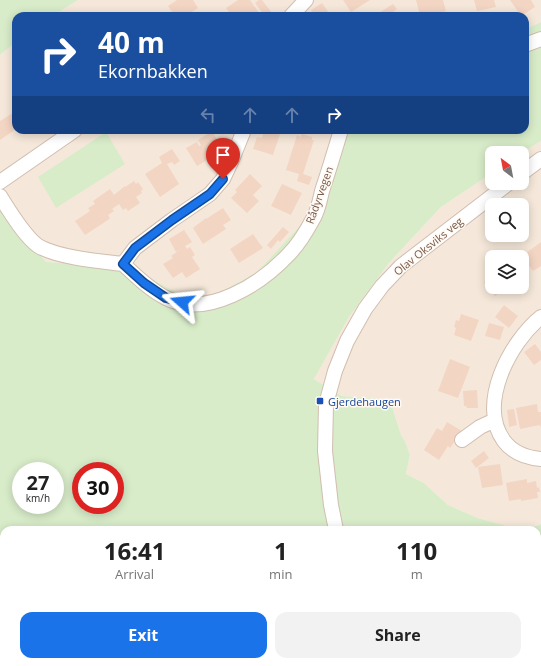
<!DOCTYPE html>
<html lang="en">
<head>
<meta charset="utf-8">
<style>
	body { margin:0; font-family:"Open Sans",sans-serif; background:#f2f2f2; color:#222; height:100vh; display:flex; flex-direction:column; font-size:15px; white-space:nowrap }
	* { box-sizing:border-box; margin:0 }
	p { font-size:13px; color:#767676 }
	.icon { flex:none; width:22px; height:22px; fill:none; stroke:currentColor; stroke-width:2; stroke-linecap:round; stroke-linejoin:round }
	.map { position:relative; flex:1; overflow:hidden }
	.drawer { position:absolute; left:0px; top:526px; width:541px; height:140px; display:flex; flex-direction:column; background:#fff; border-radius:12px 12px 0 0; box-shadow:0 2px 10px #0003 }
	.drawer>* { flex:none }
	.hud { position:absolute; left:12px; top:12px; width:517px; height:122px; border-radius:12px; box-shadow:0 2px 10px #0003; background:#1a4fa0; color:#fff; overflow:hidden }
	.needle { width:26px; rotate:328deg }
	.tools { position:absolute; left:485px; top:146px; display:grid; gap:8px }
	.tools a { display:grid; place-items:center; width:44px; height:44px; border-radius:8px; background:#fff; box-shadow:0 2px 10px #0003; font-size:20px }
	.speed { position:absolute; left:12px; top:462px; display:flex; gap:8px; font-size:20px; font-weight:700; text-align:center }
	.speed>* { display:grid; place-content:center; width:52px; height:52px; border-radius:50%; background:#fff; box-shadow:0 2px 10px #0003; line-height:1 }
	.speed small { font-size:10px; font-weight:400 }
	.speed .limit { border:6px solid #d22; background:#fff; color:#111 }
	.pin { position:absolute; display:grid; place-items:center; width:34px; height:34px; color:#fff; margin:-41px -17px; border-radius:50% 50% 50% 0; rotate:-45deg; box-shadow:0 0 4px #0007 }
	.pin .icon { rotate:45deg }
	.me { position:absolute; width:44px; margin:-22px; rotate:288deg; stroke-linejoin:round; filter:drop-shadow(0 0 3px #0008) }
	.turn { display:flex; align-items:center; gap:14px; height:84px; padding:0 20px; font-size:18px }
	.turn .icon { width:52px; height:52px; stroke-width:2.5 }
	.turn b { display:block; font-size:28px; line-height:34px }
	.lanes { display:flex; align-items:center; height:38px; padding:0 20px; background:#0003; justify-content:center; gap:20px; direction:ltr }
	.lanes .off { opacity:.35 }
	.eta { display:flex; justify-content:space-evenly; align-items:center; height:68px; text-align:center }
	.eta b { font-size:24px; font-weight:700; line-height:28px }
	.action { display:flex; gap:8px; margin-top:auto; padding:8px 20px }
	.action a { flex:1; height:46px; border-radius:12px; background:#1a73e8; color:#fff; font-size:16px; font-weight:700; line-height:46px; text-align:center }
	.action a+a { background:#f2f2f2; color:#222 }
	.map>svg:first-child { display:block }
</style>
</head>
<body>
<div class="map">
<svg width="541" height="666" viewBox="0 0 541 666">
	<rect width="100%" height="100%" fill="#fdf6ec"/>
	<path fill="#f5e8da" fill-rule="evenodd" d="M 78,0 L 541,0 L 541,22 L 525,29 L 525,16 L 53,16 Z
		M 16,42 L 16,130 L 347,130 L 308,217 L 257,272 L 198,304 L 110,265 L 46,262 L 0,205 L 0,55 Z
		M 541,141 L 541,524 L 522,530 L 478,518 L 448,505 L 424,483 L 406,474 L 410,455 L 405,441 L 401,435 L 390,400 L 342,396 L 314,379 L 349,317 L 389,263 L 441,207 L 492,173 L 492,183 L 522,183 L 522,153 ZM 492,205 L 522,205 L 522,235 L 492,235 ZM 492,257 L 522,257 L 522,287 L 492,287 Z"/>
	<path fill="#d8ecc9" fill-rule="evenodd" d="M 0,0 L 78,0 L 53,16 L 16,16 L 16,42 L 0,55 Z
		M 541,22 L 541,141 L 522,153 L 492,153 L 492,173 L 441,207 L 389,263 L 349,317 L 314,379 L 342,396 L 390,400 L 401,435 L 405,441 L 410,455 L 406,474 L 424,483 L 448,505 L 478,518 L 522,530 L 4,530 L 4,662 L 537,662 L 537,530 L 525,530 L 541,524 L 541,666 L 0,666 L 0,205 L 46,262 L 110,265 L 129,267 L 198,304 L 257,272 L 308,217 L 347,130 L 525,130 L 525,29 ZM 21,471 L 55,471 L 55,505 L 21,505 ZM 81,471 L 115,471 L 115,505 L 81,505 Z
		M 106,132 L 125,164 L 56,208 L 38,177 Z"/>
	<path fill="#f3d5c3" d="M 177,0 L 193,0 L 198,8 L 185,16 L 175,16 L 168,6 Z
		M 238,0 L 250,0 L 259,13 L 254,16 L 232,16 L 226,8 Z
		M 259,0 L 262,0 L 272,13 L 269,16 L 265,16 L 255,3 Z
		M 343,0 L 370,0 L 351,12 Z
		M 416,0 L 443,0 L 446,11 L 429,16 L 420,16 Z
		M 474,0 L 494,0 L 496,7 L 477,11 Z
		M 510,0 L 531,0 L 535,7 L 521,16 Z
		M 322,3 L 329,13 L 326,16 L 315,16 L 311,10 Z
		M 393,4 L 397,9 L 393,12 L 396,16 L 374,16 Z
		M 16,111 L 16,129 L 0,140 L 0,121 Z
		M 264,130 L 280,134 L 273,155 L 253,149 L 257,137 L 262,138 Z
		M 212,131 L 219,143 L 211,148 L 216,155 L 197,166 L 186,148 L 197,142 L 199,146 L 201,145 L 198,140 Z
		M 302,134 L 312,137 L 312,140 L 314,140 L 303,174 L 312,177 L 309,185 L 297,181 L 299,174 L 286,170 L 297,135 L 301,137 Z
		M 172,149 L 180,161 L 174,165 L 172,162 L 167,164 L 179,184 L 160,197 L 145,174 L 162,163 L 159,157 Z
		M 250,174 L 262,186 L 253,195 L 259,201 L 247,213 L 231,198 L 237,192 L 235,190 Z
		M 134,181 L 136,184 L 138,182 L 143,189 L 141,191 L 142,193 L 136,197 L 140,203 L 128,211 L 126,208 L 123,210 L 119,204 L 112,209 L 114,211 L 108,215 L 110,218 L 108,220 L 85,235 L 75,221 L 90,211 L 88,208 L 95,204 L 93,201 L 110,189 L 114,195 L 125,186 L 125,187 Z
		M 282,184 L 302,193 L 291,215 L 271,206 Z
		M 223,208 L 231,220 L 223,225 L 226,229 L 203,244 L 193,228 L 206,218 L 206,219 Z
		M 283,227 L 289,232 L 280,242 L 278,240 L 271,249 L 267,245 Z
		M 184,230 L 192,242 L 185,246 L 187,249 L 190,247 L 195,255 L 192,257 L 200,269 L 186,278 L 182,272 L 173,278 L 163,264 L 173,258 L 171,256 L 184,247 L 176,252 L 169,239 Z
		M 253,234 L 263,248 L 239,263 L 230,249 Z
		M 541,242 L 541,266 L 533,271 L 522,256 Z
		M 492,276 L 492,287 L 507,287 L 495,296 L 484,282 Z
		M 504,305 L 518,316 L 509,328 L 495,317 Z
		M 461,314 L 479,320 L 471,341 L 454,335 L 456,328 L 454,327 L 456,320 L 459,321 Z
		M 489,323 L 504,327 L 500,340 L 485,336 Z
		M 535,344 L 541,352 L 541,360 L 534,365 L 524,352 Z
		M 450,359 L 470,367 L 458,398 L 438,391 Z
		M 477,390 L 478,408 L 467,408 L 466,406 L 464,406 L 463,391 Z
		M 537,404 L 538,412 L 541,412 L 541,428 L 540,425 L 520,429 L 516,408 Z
		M 514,409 L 517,425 L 509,427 L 507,410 Z
		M 447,422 L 462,431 L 450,448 L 448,446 L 439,460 L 424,450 L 437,428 L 442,431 Z
		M 484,451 L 489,458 L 476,468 L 471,461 Z
		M 500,464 L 503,485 L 482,488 L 478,467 Z
		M 527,479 L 527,483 L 536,481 L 537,488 L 539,487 L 540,492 L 537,492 L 538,498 L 521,501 L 521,499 L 509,501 L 506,483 Z"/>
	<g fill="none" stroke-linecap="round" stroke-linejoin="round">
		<g stroke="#d1beb0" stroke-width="16">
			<path id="minor" d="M 291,16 L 306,0
				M 525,45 L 541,39
				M 522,173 L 541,159
				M 0,182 L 75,130
				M 0,196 C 8,209 28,242 42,248 C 63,258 99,261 123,264
				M 123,264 C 136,276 150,290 166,298 C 207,319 261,284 289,254 C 299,244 306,232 313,219 C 318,211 320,200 322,191 C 329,170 335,150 341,130
				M 123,264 L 135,248 L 172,220 L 210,194 L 223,179 L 231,162 L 244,130
				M 541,317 C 510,342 477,404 504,441 C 513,453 527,458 541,459
				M 462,440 L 480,427 L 495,420
				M 336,530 L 331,505 L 325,451 L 326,404 L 335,371 L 347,341 L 365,309 L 382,286 L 401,266 L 509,183
				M 349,666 L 349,662"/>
		</g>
		<use href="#minor" stroke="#fff" stroke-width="14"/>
	</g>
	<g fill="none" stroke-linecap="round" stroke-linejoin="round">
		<g stroke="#114b97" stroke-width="10">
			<path id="route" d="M 182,302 L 166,298 L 144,283 L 123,264 L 135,248 L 172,220 L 210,194 L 223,179"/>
		</g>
		<use href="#route" stroke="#1a73e8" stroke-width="7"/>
	</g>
	<rect fill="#1a4fb4" stroke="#fffaf3" stroke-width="1.5" x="316" y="397" width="8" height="8" rx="2"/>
	<g text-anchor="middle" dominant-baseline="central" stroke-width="3" stroke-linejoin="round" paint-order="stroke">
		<g font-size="11" fill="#7a5c4d" stroke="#fffaf3">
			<text transform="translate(319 195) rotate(-70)">Rådyrvegen</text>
			<text transform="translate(428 246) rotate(-39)">Olav Oksviks veg</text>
		</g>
		<g font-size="11" fill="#164399" stroke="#fffaf3" text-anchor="start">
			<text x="328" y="401">Gjerdehaugen</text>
		</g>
	</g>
</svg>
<div class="tools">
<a><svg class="needle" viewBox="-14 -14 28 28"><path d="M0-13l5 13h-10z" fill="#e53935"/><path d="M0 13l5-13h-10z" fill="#767676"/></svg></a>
<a><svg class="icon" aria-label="search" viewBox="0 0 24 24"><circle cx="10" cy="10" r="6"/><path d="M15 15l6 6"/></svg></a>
<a><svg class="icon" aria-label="layers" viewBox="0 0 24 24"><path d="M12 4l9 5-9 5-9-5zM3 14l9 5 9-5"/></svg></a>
</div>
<div class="speed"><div>27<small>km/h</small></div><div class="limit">30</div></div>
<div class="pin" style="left:223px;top:179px;background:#d93025"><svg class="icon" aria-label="arrive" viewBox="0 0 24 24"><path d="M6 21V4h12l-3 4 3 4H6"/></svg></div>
<svg class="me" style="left:182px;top:302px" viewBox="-20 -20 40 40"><path d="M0-17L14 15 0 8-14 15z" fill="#1a73e8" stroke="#fff" stroke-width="4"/></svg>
<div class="hud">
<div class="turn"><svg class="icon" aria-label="right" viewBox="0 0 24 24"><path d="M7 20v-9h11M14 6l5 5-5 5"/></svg><div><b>40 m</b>Ekornbakken</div></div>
<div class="lanes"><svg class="icon off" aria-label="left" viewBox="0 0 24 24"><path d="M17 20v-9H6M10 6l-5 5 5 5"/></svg><svg class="icon off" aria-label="ahead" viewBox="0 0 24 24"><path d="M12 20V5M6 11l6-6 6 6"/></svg><svg class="icon off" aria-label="ahead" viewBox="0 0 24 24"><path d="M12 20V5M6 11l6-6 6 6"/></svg><svg class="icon" aria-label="right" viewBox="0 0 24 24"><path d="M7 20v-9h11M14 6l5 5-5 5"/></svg></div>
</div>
<section class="drawer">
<div class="eta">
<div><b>16:41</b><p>Arrival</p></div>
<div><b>1</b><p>min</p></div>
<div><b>110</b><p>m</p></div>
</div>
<div class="action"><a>Exit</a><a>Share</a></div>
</section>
</div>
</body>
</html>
